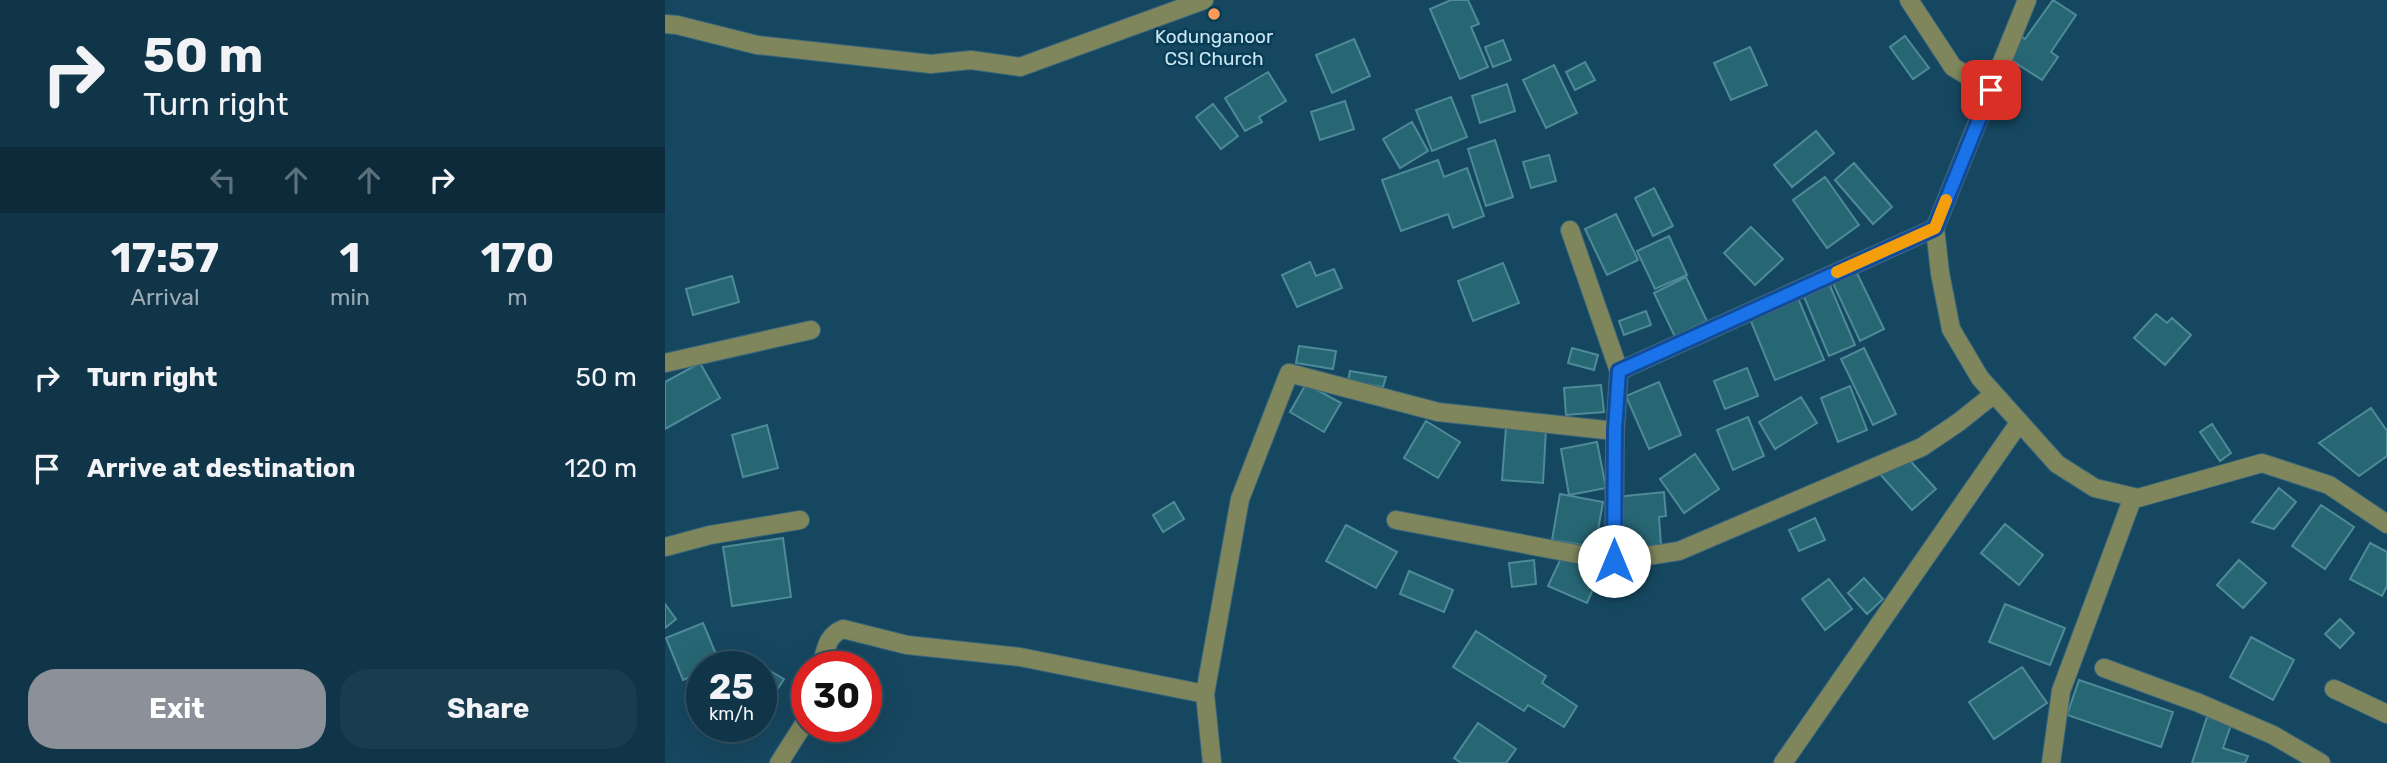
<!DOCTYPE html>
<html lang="en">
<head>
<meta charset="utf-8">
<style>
	body { margin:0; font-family:Rubik,sans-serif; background:#193d4f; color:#f1f3f6; height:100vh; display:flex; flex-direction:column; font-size:26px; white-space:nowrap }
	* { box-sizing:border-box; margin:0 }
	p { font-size:23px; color:#9cabb4 }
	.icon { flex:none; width:38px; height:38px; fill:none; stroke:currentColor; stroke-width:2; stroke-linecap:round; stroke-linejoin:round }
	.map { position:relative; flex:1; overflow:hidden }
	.drawer { display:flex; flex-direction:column; background:#103548; width:665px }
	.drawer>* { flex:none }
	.hud { background:#103548; color:#f1f3f6; overflow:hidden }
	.speed { position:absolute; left:21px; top:651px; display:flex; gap:14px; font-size:35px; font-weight:700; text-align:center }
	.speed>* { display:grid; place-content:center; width:91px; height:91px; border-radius:50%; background:#103548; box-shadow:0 7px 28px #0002,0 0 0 2px #305060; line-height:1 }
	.speed small { font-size:18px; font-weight:400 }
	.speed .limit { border:10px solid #d22; background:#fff; color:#111 }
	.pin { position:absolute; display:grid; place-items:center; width:60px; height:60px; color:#fff; margin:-30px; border-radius:14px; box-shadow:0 4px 10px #0006 }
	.me { position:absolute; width:77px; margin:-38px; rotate:0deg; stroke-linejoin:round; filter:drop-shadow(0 0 5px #0008) }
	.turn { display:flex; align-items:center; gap:24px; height:147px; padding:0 28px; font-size:32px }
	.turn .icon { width:91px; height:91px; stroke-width:2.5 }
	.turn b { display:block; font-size:49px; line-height:60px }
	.lanes { display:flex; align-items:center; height:66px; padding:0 28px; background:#0003; justify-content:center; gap:35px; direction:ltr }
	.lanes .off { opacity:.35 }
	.eta { display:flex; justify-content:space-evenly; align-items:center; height:119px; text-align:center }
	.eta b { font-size:42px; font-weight:700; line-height:49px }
	.cta { display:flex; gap:14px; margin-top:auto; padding:14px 28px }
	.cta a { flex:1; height:80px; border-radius:28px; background:#8c9099; color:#fff; font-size:28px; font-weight:700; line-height:80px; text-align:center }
	.cta a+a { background:#193d4f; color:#f1f3f6 }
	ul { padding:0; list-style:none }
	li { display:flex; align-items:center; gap:21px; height:91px; padding:0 28px }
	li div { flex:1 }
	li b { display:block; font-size:26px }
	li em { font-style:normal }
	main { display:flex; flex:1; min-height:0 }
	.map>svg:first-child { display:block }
</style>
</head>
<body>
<main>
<section class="drawer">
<div class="hud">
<div class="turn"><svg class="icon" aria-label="right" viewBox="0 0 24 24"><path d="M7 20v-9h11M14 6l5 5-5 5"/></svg><div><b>50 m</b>Turn right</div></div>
<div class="lanes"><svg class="icon off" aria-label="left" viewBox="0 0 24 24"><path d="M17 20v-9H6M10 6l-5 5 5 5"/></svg><svg class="icon off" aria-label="ahead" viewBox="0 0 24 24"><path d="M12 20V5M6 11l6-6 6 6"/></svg><svg class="icon off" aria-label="ahead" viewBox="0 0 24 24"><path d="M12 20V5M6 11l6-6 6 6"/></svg><svg class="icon" aria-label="right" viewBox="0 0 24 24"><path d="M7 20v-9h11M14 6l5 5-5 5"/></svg></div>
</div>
<div class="eta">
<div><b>17:57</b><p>Arrival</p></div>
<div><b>1</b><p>min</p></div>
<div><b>170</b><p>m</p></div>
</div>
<ul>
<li><svg class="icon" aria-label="right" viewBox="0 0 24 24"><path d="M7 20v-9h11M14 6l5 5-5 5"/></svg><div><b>Turn right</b></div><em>50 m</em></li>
<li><svg class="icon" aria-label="arrive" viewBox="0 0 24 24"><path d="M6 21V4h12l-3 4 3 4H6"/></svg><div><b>Arrive at destination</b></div><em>120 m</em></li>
</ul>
<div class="cta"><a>Exit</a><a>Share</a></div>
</section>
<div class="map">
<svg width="1722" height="763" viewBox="0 0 1722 763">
	<rect width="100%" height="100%" fill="#164760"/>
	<path fill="#276673" stroke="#4e8b98" stroke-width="2" d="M 786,0 L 803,0 L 814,24 L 806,27 L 823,67 L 795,79 L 765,9 Z
		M 1388,0 L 1411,15 L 1386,52 L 1393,57 L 1377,80 L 1343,58 L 1357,37 L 1360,39 Z
		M 1240,36 L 1264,68 L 1248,79 L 1225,47 Z
		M 689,39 L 705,76 L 667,93 L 651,55 Z
		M 838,40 L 846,60 L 828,67 L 820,47 Z
		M 1085,47 L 1102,85 L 1066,100 L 1049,63 Z
		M 920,62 L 930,80 L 910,90 L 901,72 Z
		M 889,65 L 912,113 L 881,128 L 858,80 Z
		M 603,72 L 621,101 L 594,117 L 597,122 L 580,131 L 560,98 Z
		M 842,84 L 850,111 L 815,123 L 807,96 Z
		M 786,97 L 802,137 L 767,151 L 751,110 Z
		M 680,101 L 689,129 L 655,140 L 646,112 Z
		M 548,104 L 573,136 L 556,149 L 531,117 Z
		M 747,122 L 763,151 L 735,168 L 718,139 Z
		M 1151,131 L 1169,153 L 1127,187 L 1109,165 Z
		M 830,140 L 848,197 L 821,206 L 803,149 Z
		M 884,155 L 891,181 L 866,188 L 858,162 Z
		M 773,160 L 779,177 L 802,168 L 819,216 L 788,228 L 783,214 L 736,231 L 717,180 Z
		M 1189,163 L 1227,207 L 1208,224 L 1170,180 Z
		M 1160,177 L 1194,225 L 1162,248 L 1128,200 Z
		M 989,188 L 1008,226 L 988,236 L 970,198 Z
		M 951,214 L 973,260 L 942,275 L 920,229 Z
		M 1086,227 L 1118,259 L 1090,285 L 1059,253 Z
		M 1004,236 L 1022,275 L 990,289 L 972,251 Z
		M 645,262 L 651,276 L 669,269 L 677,288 L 632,307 L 617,275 Z
		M 838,263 L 854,303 L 808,321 L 793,281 Z
		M 1189,267 L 1219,329 L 1195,341 L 1166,279 Z
		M 67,276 L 74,302 L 28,315 L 21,289 Z
		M 1021,277 L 1042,321 L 1010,337 L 989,293 Z
		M 1163,281 L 1190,345 L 1164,356 L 1137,292 Z
		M 1133,298 L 1159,360 L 1110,380 L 1085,319 Z
		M 981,311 L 986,325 L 959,335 L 954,321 Z
		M 1491,314 L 1502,323 L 1507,318 L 1526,335 L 1500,365 L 1469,338 Z
		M 634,346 L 671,351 L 668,369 L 631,363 Z
		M 907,348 L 933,355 L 929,370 L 903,363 Z
		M 1199,348 L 1231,414 L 1208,425 L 1176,359 Z
		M 35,363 L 55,398 L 0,429 L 0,382 Z
		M 1082,368 L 1093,396 L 1060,409 L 1049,381 Z
		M 685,371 L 721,377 L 718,387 L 683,381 Z
		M 994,382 L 1016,435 L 984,449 L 961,396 Z
		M 641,384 L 676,403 L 659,432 L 625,412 Z
		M 936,385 L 939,412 L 901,415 L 899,388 Z
		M 1185,386 L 1202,430 L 1173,442 L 1156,398 Z
		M 1136,397 L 1152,423 L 1110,449 L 1094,422 Z
		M 1706,408 L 1722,431 L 1722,456 L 1694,476 L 1654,443 Z
		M 1083,417 L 1099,456 L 1068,470 L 1052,430 Z
		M 761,421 L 795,442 L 773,478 L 739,458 Z
		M 1547,424 L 1566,453 L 1555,461 L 1535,432 Z
		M 102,425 L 113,468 L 78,477 L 67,435 Z
		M 841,427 L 881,429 L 878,483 L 837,480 Z
		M 932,442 L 941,488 L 904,495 L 896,449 Z
		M 1237,452 L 1271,489 L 1247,510 L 1214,473 Z
		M 1030,454 L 1054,489 L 1019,513 L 995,479 Z
		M 1614,488 L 1631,502 L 1609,529 L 1587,522 Z
		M 999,492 L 1001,516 L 994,517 L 996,545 L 956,549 L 951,497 Z
		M 895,494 L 938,502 L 930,547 L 887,540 Z
		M 509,502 L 519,519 L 498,532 L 488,515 Z
		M 1656,505 L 1689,527 L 1660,569 L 1627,546 Z
		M 1150,518 L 1160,540 L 1134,551 L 1124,530 Z
		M 1340,524 L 1378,555 L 1354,585 L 1316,553 Z
		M 681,525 L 732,552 L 711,588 L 661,561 Z
		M 118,538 L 126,597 L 67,606 L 58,547 Z
		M 1705,543 L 1722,552 L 1722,586 L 1717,596 L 1685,579 Z
		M 898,554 L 936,571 L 922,603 L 883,586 Z
		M 869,560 L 871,584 L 847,587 L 844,563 Z
		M 1574,560 L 1601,583 L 1578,608 L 1552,585 Z
		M 744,571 L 788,590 L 779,612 L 735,594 Z
		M 1199,578 L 1218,599 L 1202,614 L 1183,593 Z
		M 1164,579 L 1187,609 L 1160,630 L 1137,599 Z
		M 0,604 L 11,619 L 0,628 Z
		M 1340,604 L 1400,628 L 1385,665 L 1324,642 Z
		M 1675,619 L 1689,633 L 1675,648 L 1660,634 Z
		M 38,623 L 55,664 L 48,667 L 37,667 L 37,672 L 18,680 L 1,638 Z
		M 811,631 L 881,676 L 877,683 L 912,706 L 899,727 L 863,705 L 859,711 L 788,667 Z
		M 1586,637 L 1629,660 L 1608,700 L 1565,677 Z
		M 1357,667 L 1382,703 L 1329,739 L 1304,702 Z
		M 100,668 L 119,679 L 105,701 L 96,696 L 96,674 Z
		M 1414,680 L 1508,712 L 1496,747 L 1402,715 Z
		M 1542,717 L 1566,725 L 1558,748 L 1583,756 L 1580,763 L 1527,763 Z
		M 813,723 L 851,749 L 841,763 L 796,763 L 789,758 Z"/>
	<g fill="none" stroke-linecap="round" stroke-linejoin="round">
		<g stroke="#3a677d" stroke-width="20">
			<path id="minor" d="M 1244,0 L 1288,67 L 1326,90
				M 0,24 L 12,25 L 92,45 L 266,64 L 306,60 L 355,67 L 539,0
				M 1270,228 L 1362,0
				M 0,363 L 146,330
				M 954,371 L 1270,228 L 1275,273 L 1286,329 L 1315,378 L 1392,464 L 1430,488 L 1473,498 L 1597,463 L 1664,485 L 1722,524
				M 731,520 L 949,561 L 950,431 L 954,371 L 905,230
				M 0,547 L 45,535 L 135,520
				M 949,561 L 1014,551 L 1257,447 L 1294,422 L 1329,394
				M 156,667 C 161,650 161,636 178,629 L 242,645 L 355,657 L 540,694 L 547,763
				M 1439,668 L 1534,703 L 1608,735 L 1656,763
				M 1669,689 L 1722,714
				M 540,694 L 575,499 L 624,373 L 773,412 L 950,431
				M 114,763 L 142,719
				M 1118,763 L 1354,423
				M 1386,763 L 1396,691 L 1468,497"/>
		</g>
		<use href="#minor" stroke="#80865c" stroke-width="18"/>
	</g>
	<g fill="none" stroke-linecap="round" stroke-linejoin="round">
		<g stroke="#114b97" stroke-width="18">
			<path id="route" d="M 949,561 L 950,430 L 954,371 L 1270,228 L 1326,90"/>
		</g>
		<use href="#route" stroke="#1a73e8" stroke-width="12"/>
		<path stroke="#f59e0b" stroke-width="12" d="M 1172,272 L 1270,228 L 1281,200"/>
	</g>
	<circle fill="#fe9c57" stroke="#073d55" stroke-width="2.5" cx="549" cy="14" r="7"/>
	<g text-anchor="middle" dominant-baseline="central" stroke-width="5" stroke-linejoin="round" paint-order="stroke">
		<g font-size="19" fill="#cce5f3" stroke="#073d55">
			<text x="549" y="36">Kodunganoor<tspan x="549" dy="22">CSI Church</tspan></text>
		</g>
	</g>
</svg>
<div class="speed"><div>25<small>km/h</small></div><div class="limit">30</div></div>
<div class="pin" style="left:1326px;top:90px;background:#d93025"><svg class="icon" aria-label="arrive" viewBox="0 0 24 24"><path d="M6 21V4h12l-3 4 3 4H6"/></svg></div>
<svg class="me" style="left:949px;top:561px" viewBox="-20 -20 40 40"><circle r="19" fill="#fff"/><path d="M0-13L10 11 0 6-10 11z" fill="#1a73e8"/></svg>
</div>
</main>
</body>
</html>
